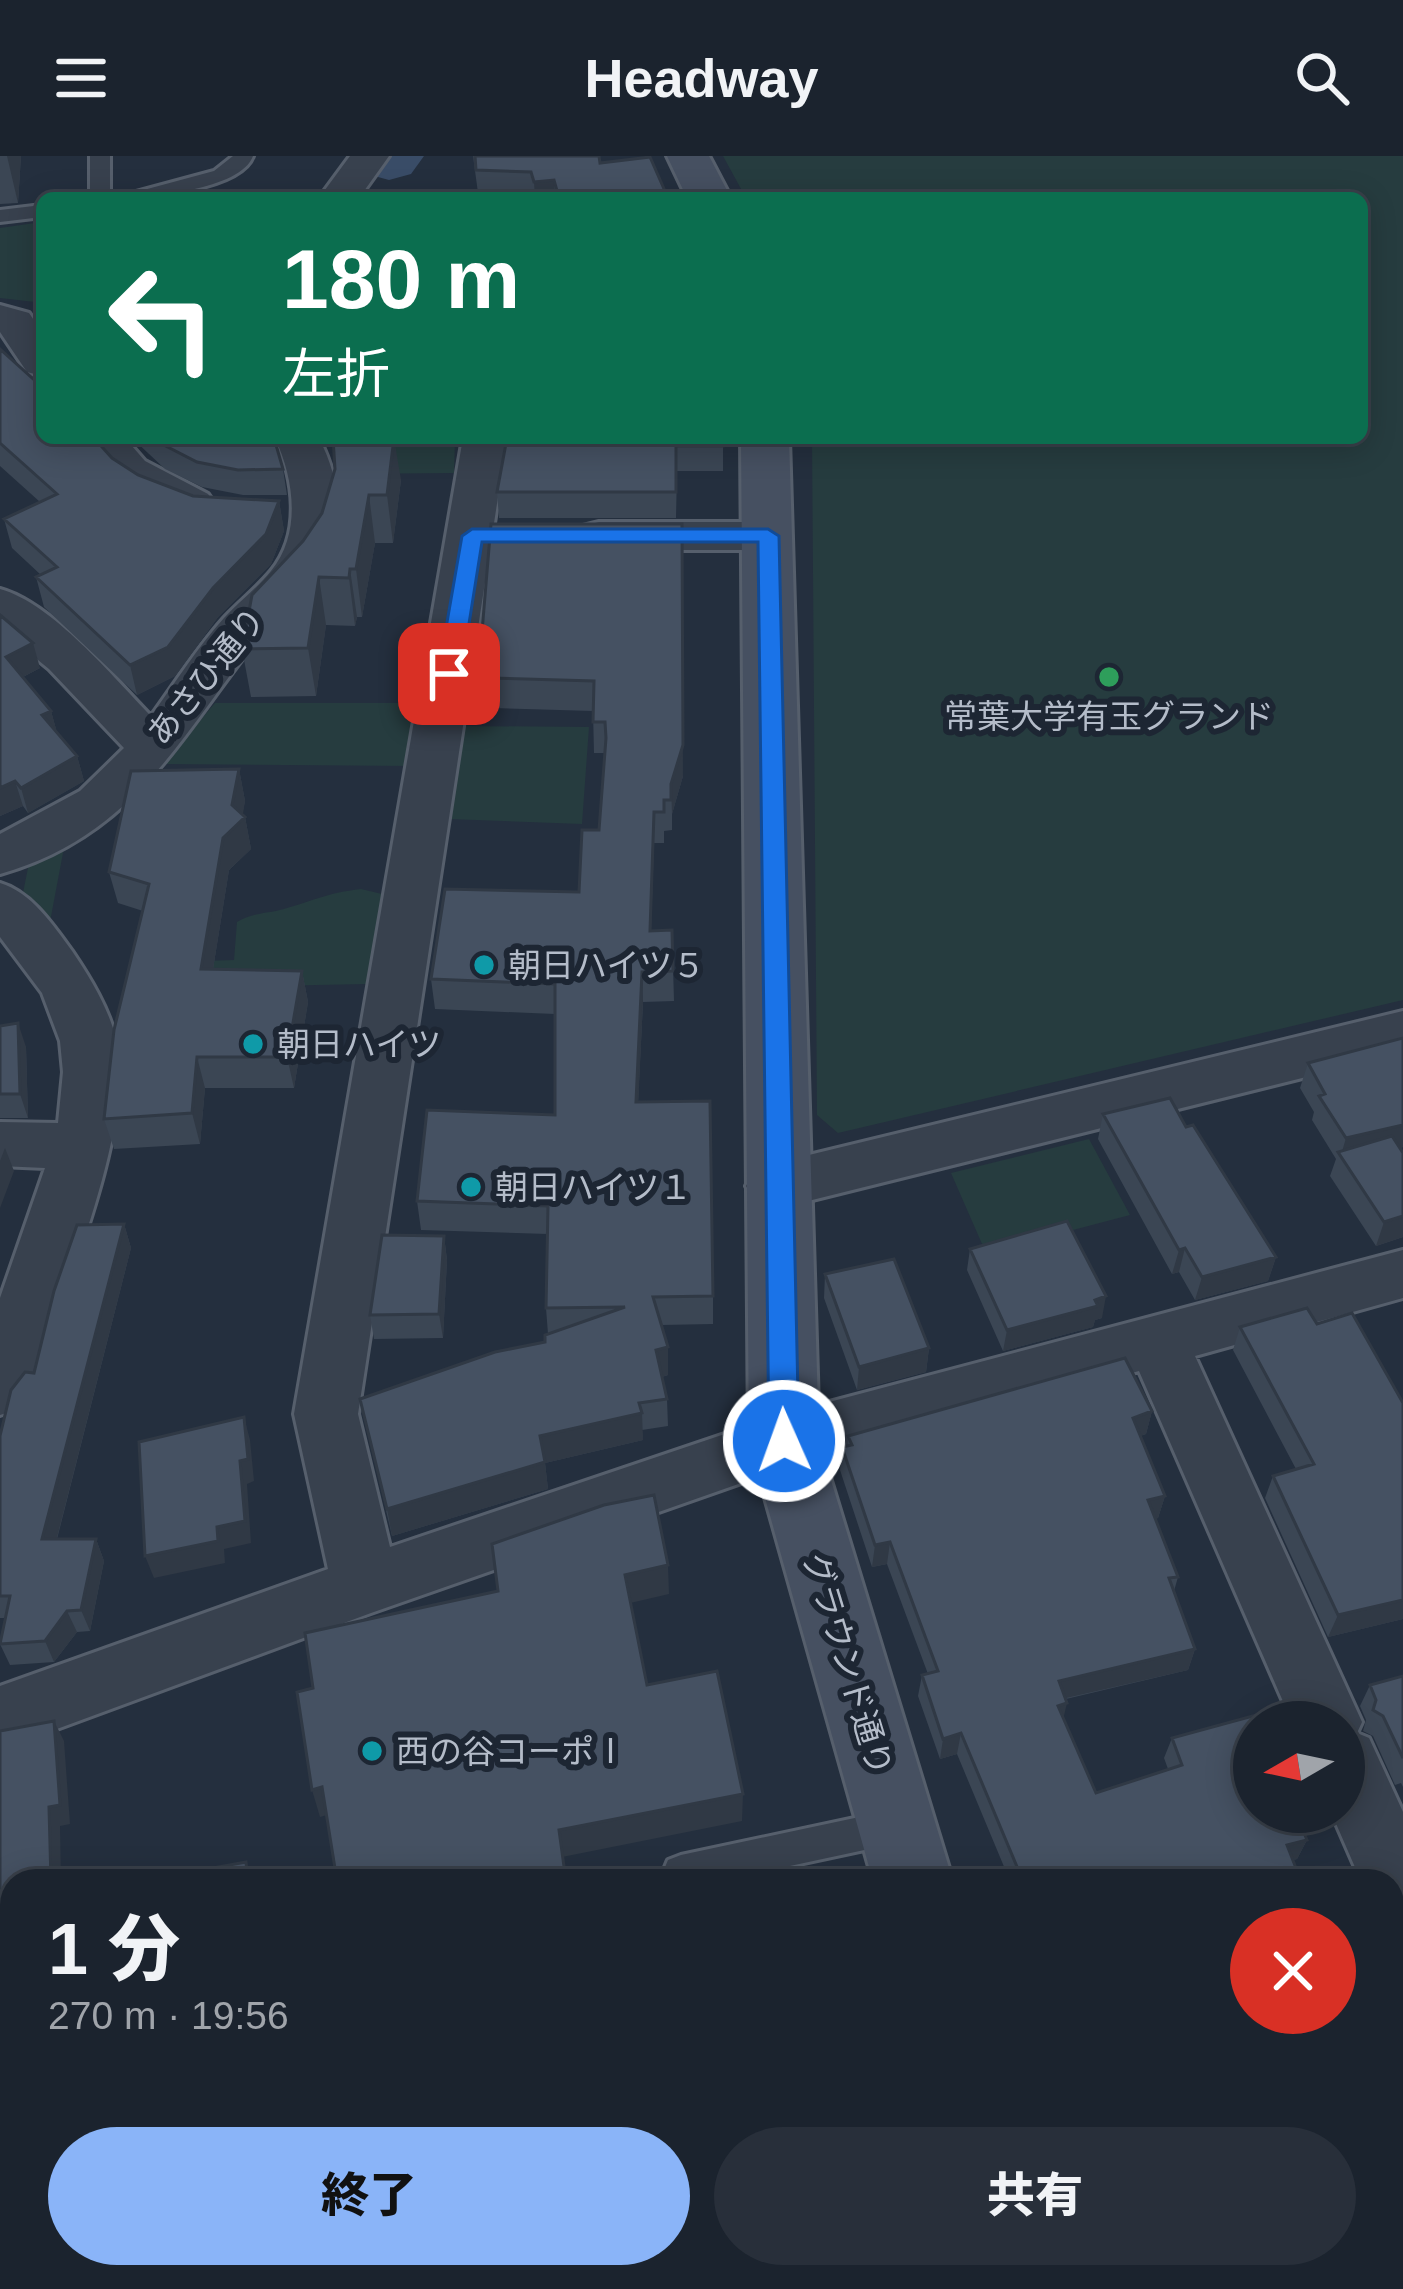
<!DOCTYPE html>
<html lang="ja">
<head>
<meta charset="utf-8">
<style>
	body { margin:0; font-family:Helvetica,"Noto Sans JP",sans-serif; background:#282f3a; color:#f1f3f6; height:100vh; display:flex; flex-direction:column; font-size:45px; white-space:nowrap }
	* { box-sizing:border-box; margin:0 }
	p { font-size:39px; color:#a0a4aa }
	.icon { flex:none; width:66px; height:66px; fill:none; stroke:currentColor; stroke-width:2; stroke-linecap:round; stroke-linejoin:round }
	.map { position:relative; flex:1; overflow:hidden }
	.details { position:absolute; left:0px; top:1713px; width:1404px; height:420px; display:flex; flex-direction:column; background:#1b232e; border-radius:36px 36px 0 0; box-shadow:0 6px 30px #0003,0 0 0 3px #39404a }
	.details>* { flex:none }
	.hud { position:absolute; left:36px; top:36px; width:1332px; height:252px; border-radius:18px; box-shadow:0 6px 30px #0003,0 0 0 3px #39404a; background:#0b6e4f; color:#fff; overflow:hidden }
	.needle { width:78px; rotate:261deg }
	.tools { position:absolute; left:1233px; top:1545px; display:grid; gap:24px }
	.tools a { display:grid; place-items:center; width:132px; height:132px; border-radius:50%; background:#1b232e; box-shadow:0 6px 30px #0003,0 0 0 3px #39404a; font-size:60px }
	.pin { position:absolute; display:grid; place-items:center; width:102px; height:102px; color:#fff; margin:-51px; border-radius:24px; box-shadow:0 6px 18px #0006 }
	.me { position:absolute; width:132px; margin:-66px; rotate:358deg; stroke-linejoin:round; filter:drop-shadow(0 0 9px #0008) }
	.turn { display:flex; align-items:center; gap:42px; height:252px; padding:0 48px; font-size:54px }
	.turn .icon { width:156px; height:156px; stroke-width:2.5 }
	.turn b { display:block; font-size:84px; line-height:102px }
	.round { display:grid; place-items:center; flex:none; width:126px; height:126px; border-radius:63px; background:#282f3a }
	.head { display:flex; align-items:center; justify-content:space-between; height:204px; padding:0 48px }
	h1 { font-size:72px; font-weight:800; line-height:90px }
	.cta { display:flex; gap:24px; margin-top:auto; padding:24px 48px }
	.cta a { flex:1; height:138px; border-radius:72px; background:#8ab4f8; color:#111; font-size:48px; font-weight:800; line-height:138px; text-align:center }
	.cta a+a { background:#282f3a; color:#f1f3f6 }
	header { display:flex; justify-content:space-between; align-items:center; height:156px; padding:0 48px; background:#1b232e; font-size:54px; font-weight:800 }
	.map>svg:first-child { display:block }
</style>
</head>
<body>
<header><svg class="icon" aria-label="menu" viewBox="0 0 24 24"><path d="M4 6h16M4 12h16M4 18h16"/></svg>Headway<svg class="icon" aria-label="search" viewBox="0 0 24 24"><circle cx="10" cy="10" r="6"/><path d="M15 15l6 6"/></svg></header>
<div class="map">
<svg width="1403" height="2133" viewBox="0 0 1403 2133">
	<rect width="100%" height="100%" fill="#242f3e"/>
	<path fill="#263c3f" d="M 723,0 L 1403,0 L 1403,844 L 838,977 L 817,959 L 812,282 L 1362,282 L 1362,42 L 746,42 Z
		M 42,66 L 42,164 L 35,146 L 0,142 L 0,72 Z
		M 387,282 L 455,282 L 454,317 L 340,318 Z
		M 215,547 L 422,547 L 411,610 L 163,608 Z
		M 462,570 L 589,571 L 582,668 L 448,663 Z
		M 66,681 L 49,771 L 22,742 L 30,702 Z
		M 361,733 L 382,738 L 367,828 L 162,832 L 146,807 L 234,804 L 237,766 C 254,756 266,758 284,753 C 315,744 327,737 361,733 Z
		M 1089,983 L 1130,1059 L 986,1097 L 951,1017 Z
		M 104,2121 L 584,2121 L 601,2133 L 102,2133 Z"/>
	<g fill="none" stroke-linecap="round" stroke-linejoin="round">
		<path fill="#394c67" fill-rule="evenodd" d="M 361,0 L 424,0 L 411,18 L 389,24 L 367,18 L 358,5 Z"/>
		<g stroke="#565f6c" stroke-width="6">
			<path id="lane" d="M 90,0 L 110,0 L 110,42 L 90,42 Z
				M 233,0 L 253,0 C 241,34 147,42 114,42 L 214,15 Z
				M 42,49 L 42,61 L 0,66 L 0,54 Z
				M 897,1653 L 910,1658 L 915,1670 L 910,1682 L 897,1687 L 720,1725 L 667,1725 L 663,1716 L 668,1704 L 681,1699 Z"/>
		</g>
		<g stroke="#565f6c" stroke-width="6">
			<path id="street" d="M 350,0 L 389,0 L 359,42 L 319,42 Z
				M 0,149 L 29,157 L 42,176 L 42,220 L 27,216 L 0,176 Z
				M 80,282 L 125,282 L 145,305 L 208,338 L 215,348 L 208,358 C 159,370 106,319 80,282 Z
				M 275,282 L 319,282 C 336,316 344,351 331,388 C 317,432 280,455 253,489 C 176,588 130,681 0,718 L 0,678 L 80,635 L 124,592 L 49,513 L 0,473 L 0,433 C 52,447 113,521 151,560 C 175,527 197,492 224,462 C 239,446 257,432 271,415 C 302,377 294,323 275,282 Z
				M 463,282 L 507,282 L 358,1258 L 390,1391 L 784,1258 L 1403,1094 L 1403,1142 L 1195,1200 L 1362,1566 L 1357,1577 L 1369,1582 L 1403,1656 L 1403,1772 L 1392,1768 L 1392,1725 L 1361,1725 L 1331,1656 L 1344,1656 L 1344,1566 L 1292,1566 L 1139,1215 L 784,1312 L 371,1457 L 0,1594 L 0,1530 L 328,1413 L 294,1258 Z
				M 599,366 L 768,366 L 784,370 L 791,380 L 784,390 L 768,394 L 599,394 L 583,390 L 576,380 L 583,370 Z
				M 0,727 C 31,736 53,769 72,795 C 91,823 109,853 117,886 C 135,973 60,1145 32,1233 L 22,1252 L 0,1259 L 0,1142 L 45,1012 L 0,1010 L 0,966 L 58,967 L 63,916 L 60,885 L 42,837 L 0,781 Z
				M 1403,855 L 1403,897 L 776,1053 L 755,1046 L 746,1030 L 755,1014 L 776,1007 Z"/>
		</g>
		<g stroke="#565f6c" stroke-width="6">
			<path id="secondary" d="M 667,0 L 709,0 L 731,42 L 687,42 Z
				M 741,282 L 789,282 L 819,1285 L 953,1725 L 873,1725 L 749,1285 Z
				M 989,2121 L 1079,2121 L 1082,2133 L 992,2133 Z"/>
		</g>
		<use href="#lane" fill="#38414e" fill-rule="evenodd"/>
		<use href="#street" fill="#38414e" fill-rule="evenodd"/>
		<use href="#secondary" fill="#465061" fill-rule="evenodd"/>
	</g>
	<path fill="#3b4654" d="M 0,0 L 21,0 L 18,47 L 0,48 Z
		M 473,0 L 599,0 L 600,7 L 668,42 L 534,42 L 533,39 L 478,37 Z
		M 0,193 L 112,302 L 138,319 L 193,340 L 279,345 L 284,375 L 271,408 L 218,461 L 175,520 L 137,539 L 44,451 L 36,421 L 41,419 L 12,392 L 4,363 L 40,346 L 0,310 Z
		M 132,282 L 274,282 L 283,313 L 287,339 L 243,339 L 202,331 L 165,313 Z
		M 507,282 L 723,282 L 723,315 L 677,315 L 676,362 L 499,362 L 497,336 Z
		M 401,324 L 393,387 L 375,387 L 362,461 L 357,461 L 355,470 L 326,469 L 316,540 L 251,541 L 242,493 L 303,385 L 322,357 Z
		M 491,368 L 683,620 L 672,658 L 672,674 L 664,675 L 664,687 L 654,687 L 651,775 L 672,774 L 674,845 L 643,846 L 638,946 L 713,1140 L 713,1168 L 661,1169 L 668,1191 L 668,1219 L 662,1221 L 667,1243 L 668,1270 L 642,1274 L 643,1284 L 545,1307 L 548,1333 L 392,1380 L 360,1243 L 545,1186 L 548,1178 L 546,1152 L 548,1078 L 421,1074 L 417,1045 L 555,959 L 555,858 L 435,853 L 431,823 L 579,736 L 599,674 L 605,597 L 594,597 L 593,555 L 492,552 L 492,543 L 482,543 L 479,512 Z
		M 0,459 L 40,512 L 23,521 L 51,555 L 57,577 L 77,600 L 84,625 L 28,657 L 23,650 L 0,660 Z
		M 239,613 L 245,645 L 242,659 L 245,661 L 251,693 L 229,714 L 213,813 L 302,815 L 308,846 L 294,932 L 205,932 L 200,988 L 114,993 L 104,963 L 143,755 L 118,747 L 109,716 Z
		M 0,870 L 26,891 L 28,962 L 0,962 Z
		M 1403,882 L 1403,991 L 1400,992 L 1403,997 L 1403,1081 L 1376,1090 L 1330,1020 L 1336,1003 L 1312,964 L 1314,956 L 1300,932 L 1308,907 Z
		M 1103,958 L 1186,971 L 1276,1101 L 1268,1125 L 1195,1144 L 1179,1116 L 1172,1118 L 1098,983 Z
		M 124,1068 L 131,1092 L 57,1383 L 96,1383 L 104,1405 L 90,1475 L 77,1476 L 54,1506 L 10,1509 L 0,1488 L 6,1462 L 0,1462 L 0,1280 L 34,1217 Z
		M 444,1080 L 447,1104 L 443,1182 L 374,1183 L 370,1159 Z
		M 970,1093 L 1102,1162 L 1095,1164 L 1093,1171 L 1003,1195 L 967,1114 Z
		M 825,1118 L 929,1192 L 926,1216 L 857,1234 L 824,1142 Z
		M 1240,1171 L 1403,1463 L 1328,1481 L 1265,1342 L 1273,1320 L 1296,1313 L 1233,1194 Z
		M 1152,1255 L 1146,1278 L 1140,1280 L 1165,1340 L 1158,1362 L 1155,1363 L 1178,1421 L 1174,1435 L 1195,1493 L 1188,1514 L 1066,1543 L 1063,1563 L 1096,1637 L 1168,1613 L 1164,1602 L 1172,1582 L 1254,1566 L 1307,1684 L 1297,1703 L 1293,1704 L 1301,1725 L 1010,1725 L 957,1598 L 940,1603 L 918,1540 L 922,1519 L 928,1518 L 887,1408 L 872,1411 L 840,1314 L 842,1291 L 848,1290 L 848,1280 Z
		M 1403,1520 L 1403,1631 L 1401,1627 L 1395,1629 L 1373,1580 L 1363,1575 L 1366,1564 L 1360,1550 L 1370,1529 Z
		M 1114,2121 L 1234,2121 L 1240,2133 L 1119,2133 Z
		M 1334,2121 L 1392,2121 L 1403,2133 L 1338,2133 Z"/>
	<path fill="#303945" d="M 7,0 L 21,0 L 18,47 Z
		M 554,24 L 555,42 L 535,42 L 534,26 Z
		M 394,282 L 401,324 L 393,387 L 387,339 Z
		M 369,339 L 375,387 L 362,461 L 356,413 Z
		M 279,345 L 284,375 L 271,408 L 218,461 L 175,520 L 137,539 L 130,509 Z
		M 682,368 L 683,620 L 672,658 L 671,628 Z
		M 350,413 L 357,461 L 355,470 L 349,422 Z
		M 319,421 L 326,469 L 316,540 L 308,492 Z
		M 33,487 L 40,512 L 13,526 L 6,501 Z
		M 51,555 L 58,580 L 42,559 Z
		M 77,600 L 84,625 L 28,657 L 21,632 Z
		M 239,613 L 245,645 L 242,664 L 245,661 L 251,693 L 229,714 L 208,844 L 201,813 L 223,682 L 232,649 Z
		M 15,625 L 23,650 L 0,660 L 0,632 Z
		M 654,656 L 654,687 L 650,805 L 650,775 Z
		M 302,815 L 308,846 L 294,932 L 287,901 Z
		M 642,816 L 643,846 L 637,975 L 636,946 Z
		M 18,867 L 26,891 L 28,962 L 20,938 Z
		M 197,901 L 205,932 L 200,988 L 192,957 Z
		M 1403,969 L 1403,991 L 1344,1005 L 1341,999 L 1346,982 Z
		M 5,992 L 14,1015 L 0,1052 L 0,1005 Z
		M 1403,1060 L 1403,1081 L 1376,1090 L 1384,1066 Z
		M 124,1068 L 131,1092 L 51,1405 L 42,1383 Z
		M 444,1080 L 447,1104 L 443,1182 L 439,1158 Z
		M 1185,1092 L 1179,1116 L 1172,1118 L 1179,1094 Z
		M 1276,1101 L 1268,1125 L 1195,1144 L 1202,1121 Z
		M 1106,1140 L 1102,1162 L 1095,1164 L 1093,1171 L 1003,1195 L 1007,1174 Z
		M 668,1191 L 668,1219 L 657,1222 L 656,1194 Z
		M 929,1192 L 926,1216 L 857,1234 L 859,1211 Z
		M 1152,1255 L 1146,1278 L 1127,1284 L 1133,1262 Z
		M 642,1257 L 643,1284 L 545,1307 L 548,1333 L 392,1380 L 387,1353 L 540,1280 Z
		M 244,1261 L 250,1284 L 254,1325 L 247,1328 L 251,1387 L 224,1393 L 225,1407 L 154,1422 L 145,1400 L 217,1371 L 240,1305 Z
		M 1165,1340 L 1158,1362 L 1142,1366 L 1148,1344 Z
		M 96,1383 L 104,1405 L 90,1475 L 81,1454 Z
		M 890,1386 L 887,1408 L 872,1411 L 875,1389 Z
		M 668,1409 L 669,1438 L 626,1448 L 625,1419 Z
		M 1403,1444 L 1403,1463 L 1328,1481 L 1338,1459 Z
		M 67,1455 L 77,1476 L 54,1506 L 45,1485 Z
		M 1195,1493 L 1188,1514 L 1053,1545 L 1059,1525 Z
		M 1067,1547 L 1062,1568 L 1058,1550 Z
		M 54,1565 L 64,1585 L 70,1668 L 60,1670 L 61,1725 L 51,1725 L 49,1651 Z
		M 961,1577 L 957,1598 L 940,1603 L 943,1583 Z
		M 322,1631 L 330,1658 L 320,1661 L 312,1634 Z
		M 743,1638 L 742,1665 L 562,1701 L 559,1674 Z
		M 1307,1684 L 1297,1703 L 1278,1708 L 1287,1689 Z
		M 27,2121 L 41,2121 L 39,2133 L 24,2133 Z"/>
	<path fill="#455162" stroke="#303945" stroke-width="3" d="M 475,0 L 599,0 L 600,7 L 650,1 L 668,42 L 559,42 L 554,24 L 534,26 L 531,16 L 476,14 Z
		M 188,37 L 255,40 L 255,42 L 185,42 Z
		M 0,193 L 42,231 L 42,282 L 94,282 L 112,302 L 138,319 L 193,340 L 279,345 L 266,378 L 213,432 L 168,491 L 130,509 L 36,421 L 57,411 L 4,363 L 57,338 L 0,287 Z
		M 154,282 L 274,282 L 283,313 L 238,314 L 197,306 L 160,287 Z
		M 333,282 L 394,282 L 387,339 L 369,339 L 356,413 L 350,413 L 349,422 L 319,421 L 308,492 L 242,493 L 252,439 L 303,385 L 322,357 L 335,313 Z
		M 507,282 L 723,282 L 723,290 L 676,290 L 676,336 L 497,336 Z
		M 491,368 L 682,368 L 683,589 L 671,628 L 671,644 L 664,644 L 664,656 L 654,656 L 650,775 L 672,774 L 673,815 L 642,816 L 636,946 L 710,945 L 713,1140 L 653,1141 L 668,1191 L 656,1194 L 667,1243 L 639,1247 L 642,1257 L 540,1280 L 545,1306 L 387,1353 L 360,1243 L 495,1196 L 545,1186 L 545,1179 L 625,1151 L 546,1152 L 548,1050 L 417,1045 L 427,954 L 555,959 L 555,828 L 431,823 L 445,733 L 579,736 L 582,674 L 599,674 L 606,582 L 605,566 L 593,566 L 594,525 L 490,522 L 490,512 L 479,512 Z
		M 0,459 L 33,487 L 6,501 L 51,555 L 42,559 L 77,600 L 21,632 L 15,625 L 0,632 Z
		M 239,613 L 232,649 L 245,661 L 223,682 L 201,813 L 302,815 L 287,901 L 197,901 L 192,957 L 104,963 L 114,874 L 149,728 L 109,716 L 131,615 Z
		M 18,867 L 20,938 L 0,938 L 0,870 Z
		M 1403,882 L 1403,969 L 1346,982 L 1319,940 L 1325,938 L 1308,907 Z
		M 1170,942 L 1186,971 L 1193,969 L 1276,1101 L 1202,1121 L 1185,1092 L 1179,1094 L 1103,958 Z
		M 1392,980 L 1403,997 L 1403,1060 L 1384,1066 L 1338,996 Z
		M 1067,1065 L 1106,1140 L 1095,1144 L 1098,1150 L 1007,1174 L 970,1093 Z
		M 124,1068 L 42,1383 L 96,1383 L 81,1454 L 67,1455 L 45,1485 L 0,1488 L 10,1440 L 0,1440 L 0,1280 L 11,1234 L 25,1216 L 34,1217 L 54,1135 L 77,1069 Z
		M 382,1079 L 444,1080 L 439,1158 L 370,1159 Z
		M 894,1103 L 929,1192 L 859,1211 L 825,1118 Z
		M 1307,1152 L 1317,1168 L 1352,1157 L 1403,1247 L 1403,1444 L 1338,1459 L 1273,1320 L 1314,1308 L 1240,1171 Z
		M 1125,1202 L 1152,1255 L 1133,1262 L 1165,1340 L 1148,1344 L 1178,1421 L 1169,1422 L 1195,1493 L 1059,1525 L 1067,1547 L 1058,1550 L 1096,1637 L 1182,1609 L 1172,1582 L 1271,1555 L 1276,1566 L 1254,1566 L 1254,1656 L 1295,1656 L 1307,1684 L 1287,1689 L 1301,1725 L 1023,1725 L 961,1577 L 943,1583 L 922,1519 L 938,1515 L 890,1386 L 875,1389 L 842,1291 L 852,1289 L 848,1280 Z
		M 244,1261 L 248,1303 L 240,1305 L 245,1365 L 217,1371 L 218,1385 L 145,1400 L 139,1286 Z
		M 654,1339 L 668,1409 L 625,1419 L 647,1529 L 717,1515 L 743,1638 L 559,1674 L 566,1725 L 337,1725 L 322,1631 L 312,1634 L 297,1536 L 313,1532 L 305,1477 L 498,1435 L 492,1388 L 604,1349 Z
		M 1403,1520 L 1403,1602 L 1383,1560 L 1373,1554 L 1376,1544 L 1370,1529 Z
		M 54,1565 L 60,1649 L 49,1651 L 51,1725 L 12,1725 L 12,2121 L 27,2121 L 24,2133 L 0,2133 L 0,1575 Z
		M 246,1706 L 248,1725 L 146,1725 L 146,1724 Z
		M 1392,1888 L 1403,1914 L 1403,2133 L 1354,2133 L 1350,2121 L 1392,2121 Z
		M 681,2121 L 925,2121 L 928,2133 L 668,2133 L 652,2126 Z
		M 1127,2121 L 1234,2121 L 1240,2133 L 1132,2133 Z"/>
	<path fill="#1a73e8" stroke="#114b97" stroke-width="3" d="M 472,373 L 768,373 L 779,380 L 799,1285 L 794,1293 L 784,1297 L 774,1293 L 769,1285 L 758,386 L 482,386 L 461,518 L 449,526 L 438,518 L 462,380 Z"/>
	<circle fill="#2e9e5b" stroke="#1d2633" stroke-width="4.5" cx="1109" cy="521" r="12"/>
	<g fill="#0f9aa8" stroke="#1d2633" stroke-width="4.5">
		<circle cx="484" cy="809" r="12"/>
		<circle cx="253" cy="888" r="12"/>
		<circle cx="471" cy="1031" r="12"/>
		<circle cx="372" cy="1595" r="12"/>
	</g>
	<g text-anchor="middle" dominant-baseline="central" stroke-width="12" stroke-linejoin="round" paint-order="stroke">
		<g font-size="33" fill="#b4bcc9" stroke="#1d2633">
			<text transform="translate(206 520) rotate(-51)">あさひ通り</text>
			<text transform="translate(848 1508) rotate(73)">グラウンド通り</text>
		</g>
		<g font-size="33" fill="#b4bcc9" stroke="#1d2633" text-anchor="start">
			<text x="1109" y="560" text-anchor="middle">常葉大学有玉グランド</text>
			<text x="508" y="809">朝日ハイツ５</text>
			<text x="277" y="888">朝日ハイツ</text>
			<text x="495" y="1031">朝日ハイツ１</text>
			<text x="396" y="1595">西の谷コーポⅠ</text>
		</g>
	</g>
</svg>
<div class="tools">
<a><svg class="needle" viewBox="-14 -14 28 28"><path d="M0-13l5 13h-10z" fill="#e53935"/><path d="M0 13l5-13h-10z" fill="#a0a4aa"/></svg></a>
</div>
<div class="pin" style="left:449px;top:518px;background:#d93025"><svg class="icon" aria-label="arrive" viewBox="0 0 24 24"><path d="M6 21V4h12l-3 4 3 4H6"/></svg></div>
<svg class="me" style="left:784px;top:1285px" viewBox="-20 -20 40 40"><circle r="17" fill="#1a73e8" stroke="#fff" stroke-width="3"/><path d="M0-11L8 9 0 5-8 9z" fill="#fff"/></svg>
<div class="hud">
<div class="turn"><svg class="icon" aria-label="left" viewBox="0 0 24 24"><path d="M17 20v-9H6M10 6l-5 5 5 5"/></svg><div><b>180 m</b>左折</div></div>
</div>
<section class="details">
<div class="head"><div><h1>1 分</h1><p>270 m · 19:56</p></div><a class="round" style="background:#d93025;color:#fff"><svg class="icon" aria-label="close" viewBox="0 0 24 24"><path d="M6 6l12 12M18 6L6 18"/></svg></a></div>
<div class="cta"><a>終了</a><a>共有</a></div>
</section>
</div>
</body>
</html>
